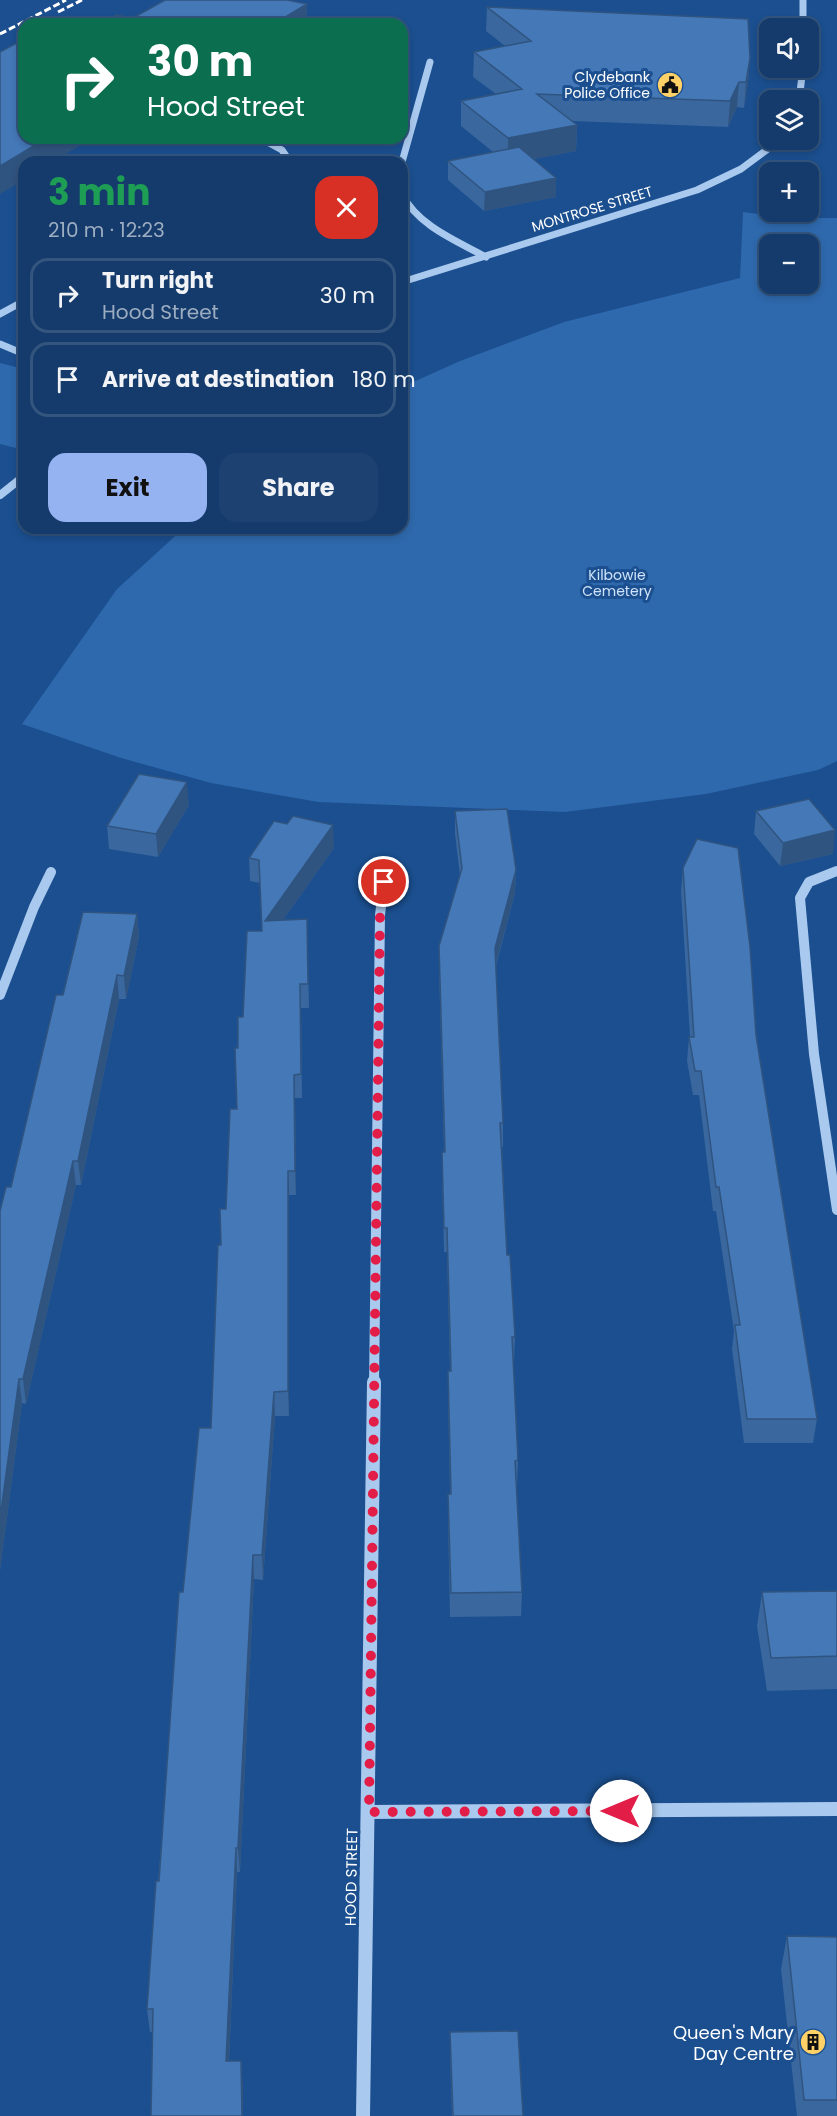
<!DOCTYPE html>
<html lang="en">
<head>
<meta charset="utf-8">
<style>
	body { margin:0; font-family:Poppins,sans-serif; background:#1d4271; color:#f1f3f6; height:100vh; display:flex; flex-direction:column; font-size:22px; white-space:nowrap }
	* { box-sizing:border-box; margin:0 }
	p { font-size:20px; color:#9dadc1 }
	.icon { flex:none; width:33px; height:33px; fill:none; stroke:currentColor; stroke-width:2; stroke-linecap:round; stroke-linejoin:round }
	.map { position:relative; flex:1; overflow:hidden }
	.drawer { position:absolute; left:18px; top:156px; width:390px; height:378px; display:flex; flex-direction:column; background:#143b6b; border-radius:18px; box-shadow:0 3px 9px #0003,0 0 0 2px #33557e }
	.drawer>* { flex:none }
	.top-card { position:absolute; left:18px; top:18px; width:390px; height:126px; border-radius:18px; box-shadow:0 3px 9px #0003,0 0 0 2px #33557e; background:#0b6e4f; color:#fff; overflow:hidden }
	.controls { position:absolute; left:759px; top:18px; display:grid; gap:12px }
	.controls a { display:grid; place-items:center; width:60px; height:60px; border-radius:12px; background:#143b6b; box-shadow:0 3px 9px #0003,0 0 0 2px #33557e; font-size:30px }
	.pin { position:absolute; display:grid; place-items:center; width:51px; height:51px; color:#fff; margin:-26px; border:3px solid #fff; border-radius:50%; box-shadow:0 2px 6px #0007 }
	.me { position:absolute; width:66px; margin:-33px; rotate:270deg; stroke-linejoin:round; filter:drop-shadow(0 0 4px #0008) }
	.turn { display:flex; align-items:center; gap:21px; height:126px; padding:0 30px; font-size:27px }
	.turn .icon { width:78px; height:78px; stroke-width:2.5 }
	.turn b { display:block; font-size:42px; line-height:51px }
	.round { display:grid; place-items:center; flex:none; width:63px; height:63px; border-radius:18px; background:#1d4271 }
	.overview { display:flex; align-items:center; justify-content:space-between; height:102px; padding:0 30px }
	h1 { font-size:36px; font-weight:700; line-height:45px; color:#1e9e55 }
	.button { display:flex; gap:12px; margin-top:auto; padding:12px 30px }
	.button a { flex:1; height:69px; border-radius:18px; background:#95b2f1; color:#111; font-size:24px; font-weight:700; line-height:69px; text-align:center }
	.button a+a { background:#1d4271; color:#f1f3f6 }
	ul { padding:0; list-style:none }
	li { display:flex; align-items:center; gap:18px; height:75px; margin:0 12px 9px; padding:0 18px; border:3px solid #33557e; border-radius:18px }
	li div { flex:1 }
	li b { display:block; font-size:22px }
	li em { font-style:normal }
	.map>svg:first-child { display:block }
</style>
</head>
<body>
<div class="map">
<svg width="837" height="2116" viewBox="0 0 837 2116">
	<rect width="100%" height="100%" fill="#1b4f8f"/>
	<path fill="#2e69ad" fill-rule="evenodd" d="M 743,212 L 788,218 L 837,218 L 837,761 L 818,770 L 706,794 L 565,812 L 318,802 L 211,783 L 121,758 L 22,724 L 117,589 L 184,528 L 402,528 L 402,387 L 460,361 L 564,322 L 740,278 ZM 770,244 L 808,244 L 808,284 L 770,284 Z
		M 0,363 L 24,369 L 24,450 L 0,444 Z"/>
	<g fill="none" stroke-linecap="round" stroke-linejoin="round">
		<path stroke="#a9c9ee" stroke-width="7" d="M 803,0 L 803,28
			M 799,100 L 803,68
			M 260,138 L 282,150 L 288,159 L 287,162
			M 402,162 L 430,62
			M 402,194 C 418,226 457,241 486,257
			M 402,282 L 697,190 L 741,169 L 780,140
			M 0,314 L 24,301
			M 0,344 L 24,354"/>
		<path stroke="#a9c9ee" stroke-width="8" d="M 0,495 L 24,476"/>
		<path stroke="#a9c9ee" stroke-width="10" d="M 837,871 L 809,882 L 800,898 L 814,1054 L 837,1210
			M 0,995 L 34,907 L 51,872
			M 374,1384 L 380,915 L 384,882"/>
		<path stroke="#a9c9ee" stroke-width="14" d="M 369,1812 L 837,1809
			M 363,2116 L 374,1382"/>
		<path stroke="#fff" stroke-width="3" stroke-dasharray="7 3" stroke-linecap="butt" d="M 58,12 L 82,0
			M 0,34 L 66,0"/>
	</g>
	<path fill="#3a679d" d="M 487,7 L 750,58 L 748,83 L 744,108 L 737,107 L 728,127 L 572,121 L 577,125 L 576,151 L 534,159 L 556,197 L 484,211 L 448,180 L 448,161 L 493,152 L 461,126 L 461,101 L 496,94 L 473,77 L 474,52 L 505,46 L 486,31 Z
		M 189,805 L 158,857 L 109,849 L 107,826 Z
		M 455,811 L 516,870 L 515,893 L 496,966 L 503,1123 L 503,1147 L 502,1147 L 507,1255 L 515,1337 L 514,1361 L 513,1361 L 518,1460 L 517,1485 L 516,1485 L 522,1592 L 521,1616 L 450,1617 L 448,1518 L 448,1494 L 450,1494 L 448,1395 L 448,1371 L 450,1371 L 447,1252 L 444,1252 L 442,1176 L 442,1152 L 444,1152 L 439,969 L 439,946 L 460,876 L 455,834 Z
		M 756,811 L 833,854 L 780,866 L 754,834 Z
		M 334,848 L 283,920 L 307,919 L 309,1008 L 301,1008 L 302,1098 L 295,1098 L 296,1195 L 289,1195 L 289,1416 L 275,1416 L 263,1580 L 254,1579 L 240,1872 L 237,1872 L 229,2061 L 243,2084 L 243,2116 L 151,2116 L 153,2032 L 150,2032 L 147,2009 L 183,1592 L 211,1428 L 221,1245 L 237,1109 L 238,1048 L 262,931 L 260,883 L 250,881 L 249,858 Z
		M 683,868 L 756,1035 L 817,1419 L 813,1443 L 744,1443 L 732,1349 L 734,1331 L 716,1211 L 713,1211 L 699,1095 L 693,1095 L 687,1061 L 689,1037 L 690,1037 L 681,891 Z
		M 137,914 L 139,937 L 126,999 L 119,999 L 81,1185 L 76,1185 L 26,1404 L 22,1403 L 0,1571 L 0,1211 L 11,1187 L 63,995 Z
		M 837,1591 L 837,1689 L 767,1691 L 757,1626 L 762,1592 Z
		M 787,1936 L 837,1937 L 837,2116 L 797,2116 L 781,1969 Z
		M 450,2032 L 523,2116 L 452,2116 L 450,2055 Z"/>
	<path fill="#305480" d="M 307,4 L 307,24 L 274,24 Z
		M 750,58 L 748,83 L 744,108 L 746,82 Z
		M 739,82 L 737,107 L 728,127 L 730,101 Z
		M 577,125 L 576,151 L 508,164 L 508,138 Z
		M 47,138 L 92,138 L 53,162 L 24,162 L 24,180 L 0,194 L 0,166 Z
		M 556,178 L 556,197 L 484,211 L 485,192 Z
		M 187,782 L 189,805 L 158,857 L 156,834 Z
		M 333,825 L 334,848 L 266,944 L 265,921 Z
		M 835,830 L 833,854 L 780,866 L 783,843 Z
		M 516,870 L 515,893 L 494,971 L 495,948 Z
		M 137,914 L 139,937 L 126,999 L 124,976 Z
		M 117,975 L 119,999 L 81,1185 L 78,1161 Z
		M 294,1075 L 295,1098 L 296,1195 L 295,1171 Z
		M 73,1161 L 76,1185 L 26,1404 L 23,1379 Z
		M 288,1171 L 289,1195 L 289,1416 L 288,1391 Z
		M 19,1379 L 22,1403 L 0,1571 L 0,1518 Z
		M 274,1392 L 275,1416 L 263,1580 L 262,1555 Z
		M 253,1555 L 254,1579 L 240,1872 L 238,1848 Z
		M 236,1848 L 237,1872 L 228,2084 L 226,2061 Z
		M 241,2061 L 243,2084 L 243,2116 L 242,2116 Z"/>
	<path fill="#4478b7" stroke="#305480" stroke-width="1.5" d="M 165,0 L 287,0 L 307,4 L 274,24 L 100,24 L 116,15 L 133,18 Z
		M 487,7 L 748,19 L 750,58 L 746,82 L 739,82 L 730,101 L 537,94 L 577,125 L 508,138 L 461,101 L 522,89 L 474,52 L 531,41 Z
		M 24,39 L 24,138 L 47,138 L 0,166 L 0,52 Z
		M 519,147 L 556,178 L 485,192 L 448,161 Z
		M 139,774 L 187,782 L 156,834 L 107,826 Z
		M 809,799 L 835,830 L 783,843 L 756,811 Z
		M 507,809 L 516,870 L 495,948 L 503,1123 L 500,1123 L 507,1255 L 510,1255 L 515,1337 L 512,1337 L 518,1460 L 515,1461 L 522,1592 L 451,1593 L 448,1494 L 451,1494 L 448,1371 L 451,1371 L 447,1228 L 444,1228 L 442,1152 L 445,1152 L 439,946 L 462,868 L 455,811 Z
		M 293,816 L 333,825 L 265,921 L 307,919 L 308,984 L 300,984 L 301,1074 L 294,1075 L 295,1171 L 288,1171 L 288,1391 L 274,1392 L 262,1555 L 253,1555 L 238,1848 L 236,1848 L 226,2061 L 241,2061 L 242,2116 L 151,2116 L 153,2009 L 147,2009 L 156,1881 L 159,1881 L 179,1592 L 183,1592 L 199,1428 L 211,1428 L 218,1245 L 221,1245 L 220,1209 L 226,1209 L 230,1109 L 237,1109 L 235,1048 L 238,1048 L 238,1017 L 243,1017 L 247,931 L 262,931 L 259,860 L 249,858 L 274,821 L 287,824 Z
		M 697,839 L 738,848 L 750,947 L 756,1035 L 817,1419 L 747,1419 L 735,1325 L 740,1325 L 719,1187 L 716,1187 L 701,1071 L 695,1071 L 689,1037 L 694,1037 L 683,868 Z
		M 83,912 L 137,914 L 124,976 L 117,975 L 78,1161 L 73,1161 L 23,1379 L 19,1379 L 0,1518 L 0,1211 L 6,1187 L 11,1187 L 56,995 L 63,995 Z
		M 837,1591 L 837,1656 L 771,1658 L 762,1592 Z
		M 787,1936 L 837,1937 L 837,2100 L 804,2100 Z
		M 518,2031 L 523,2116 L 453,2116 L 450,2032 Z"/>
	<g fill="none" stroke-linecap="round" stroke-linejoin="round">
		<path stroke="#e11d48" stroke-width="10" stroke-dasharray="0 18" d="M 384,882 L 380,915 L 369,1812 L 621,1811"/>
	</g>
	<defs>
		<g id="civic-disc" transform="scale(1.35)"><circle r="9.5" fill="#ffd166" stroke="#1b4f8f"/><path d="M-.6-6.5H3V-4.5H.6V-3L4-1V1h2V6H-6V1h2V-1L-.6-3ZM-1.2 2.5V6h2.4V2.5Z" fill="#111"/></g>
		<g id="building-disc" transform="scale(1.35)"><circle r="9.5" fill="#ffd166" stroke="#1b4f8f"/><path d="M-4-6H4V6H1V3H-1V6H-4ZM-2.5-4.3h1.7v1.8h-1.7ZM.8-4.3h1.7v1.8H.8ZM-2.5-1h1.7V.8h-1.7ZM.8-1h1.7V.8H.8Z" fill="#111"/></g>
	</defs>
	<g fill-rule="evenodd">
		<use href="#civic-disc" x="670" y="85"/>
		<use href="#building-disc" x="813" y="2042"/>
	</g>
	<g text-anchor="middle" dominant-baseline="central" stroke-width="6" stroke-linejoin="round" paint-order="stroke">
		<g font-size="14" fill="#fff" stroke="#1b4f8f" text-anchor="end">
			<text x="650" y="77">Clydebank<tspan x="650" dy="16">Police Office</tspan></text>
		</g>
		<g font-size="14" fill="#fff" stroke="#1b4f8f">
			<text transform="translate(592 209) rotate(-17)">MONTROSE STREET</text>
		</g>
		<g font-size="14" fill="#cfe3fa" stroke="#1b4f8f">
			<text x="617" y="575">Kilbowie<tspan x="617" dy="16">Cemetery</tspan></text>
		</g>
		<g font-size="15" fill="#fff" stroke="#1b4f8f">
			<text transform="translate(351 1877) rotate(-89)">HOOD STREET</text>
		</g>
		<g font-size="18" fill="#fff" stroke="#1b4f8f" text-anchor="end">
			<text x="794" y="2032">Queen's Mary<tspan x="794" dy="21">Day Centre</tspan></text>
		</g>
	</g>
</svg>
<div class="controls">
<a><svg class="icon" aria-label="sound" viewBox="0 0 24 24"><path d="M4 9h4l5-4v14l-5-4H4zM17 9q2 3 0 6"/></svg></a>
<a><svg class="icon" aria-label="layers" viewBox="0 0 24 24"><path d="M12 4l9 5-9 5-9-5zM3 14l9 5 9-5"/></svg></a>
<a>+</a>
<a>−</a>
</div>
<div class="pin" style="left:384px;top:882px;background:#d93025"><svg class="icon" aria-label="arrive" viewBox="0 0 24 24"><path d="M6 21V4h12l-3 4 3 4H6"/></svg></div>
<svg class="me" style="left:621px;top:1811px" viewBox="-20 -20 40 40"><circle r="19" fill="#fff"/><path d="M0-13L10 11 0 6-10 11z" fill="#e11d48"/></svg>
<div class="top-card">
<div class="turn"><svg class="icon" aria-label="right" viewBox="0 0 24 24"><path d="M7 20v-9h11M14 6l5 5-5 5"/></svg><div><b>30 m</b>Hood Street</div></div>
</div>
<section class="drawer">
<div class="overview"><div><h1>3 min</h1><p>210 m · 12:23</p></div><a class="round" style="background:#d93025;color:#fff"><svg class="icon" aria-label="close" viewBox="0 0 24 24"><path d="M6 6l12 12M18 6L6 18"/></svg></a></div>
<ul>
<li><svg class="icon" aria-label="right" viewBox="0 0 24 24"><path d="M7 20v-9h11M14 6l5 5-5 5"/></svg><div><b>Turn right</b><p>Hood Street</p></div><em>30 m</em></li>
<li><svg class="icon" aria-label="arrive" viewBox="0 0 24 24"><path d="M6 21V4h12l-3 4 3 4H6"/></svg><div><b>Arrive at destination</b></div><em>180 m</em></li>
</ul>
<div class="button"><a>Exit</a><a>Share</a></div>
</section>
</div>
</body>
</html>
